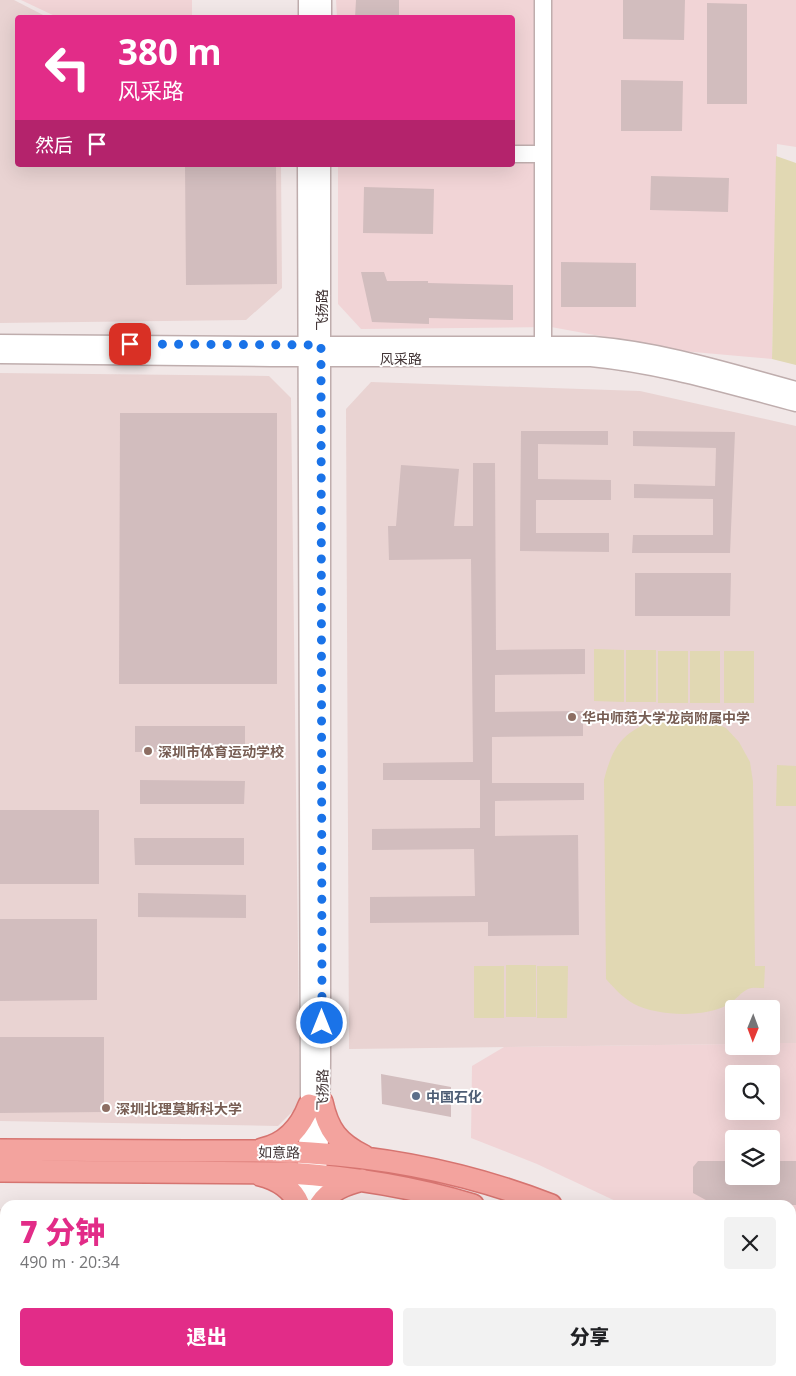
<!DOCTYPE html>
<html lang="zh">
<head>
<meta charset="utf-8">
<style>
	body { margin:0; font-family:"Open Sans","Noto Sans SC",sans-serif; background:#f2f2f2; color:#202124; height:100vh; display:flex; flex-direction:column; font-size:19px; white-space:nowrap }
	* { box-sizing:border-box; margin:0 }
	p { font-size:16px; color:#757577 }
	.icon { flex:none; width:28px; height:28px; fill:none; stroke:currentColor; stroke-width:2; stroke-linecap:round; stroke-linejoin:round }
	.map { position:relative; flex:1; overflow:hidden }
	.details { position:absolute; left:0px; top:1200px; width:796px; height:176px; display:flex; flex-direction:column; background:#fff; border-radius:15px 15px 0 0; box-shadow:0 5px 20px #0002 }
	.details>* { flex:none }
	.top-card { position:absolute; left:15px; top:15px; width:500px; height:152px; border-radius:5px; box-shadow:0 5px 20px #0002; background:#e22c88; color:#fff; overflow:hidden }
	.needle { width:32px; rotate:181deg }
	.controls { position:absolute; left:725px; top:1000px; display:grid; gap:10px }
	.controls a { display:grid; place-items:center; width:55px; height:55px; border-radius:5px; background:#fff; box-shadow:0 5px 20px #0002; font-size:25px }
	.pin { position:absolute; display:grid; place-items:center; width:42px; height:42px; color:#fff; margin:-21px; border-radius:10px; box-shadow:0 2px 8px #0006 }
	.me { position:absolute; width:55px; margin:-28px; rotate:0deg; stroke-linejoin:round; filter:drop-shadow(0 0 4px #0008) }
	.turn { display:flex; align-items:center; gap:18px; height:105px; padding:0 20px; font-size:22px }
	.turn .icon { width:65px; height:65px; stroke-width:2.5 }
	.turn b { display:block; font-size:35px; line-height:42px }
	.then { display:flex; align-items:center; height:48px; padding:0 20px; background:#0003; gap:10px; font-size:19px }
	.round { display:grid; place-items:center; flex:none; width:52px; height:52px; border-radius:5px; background:#f2f2f2 }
	.head { display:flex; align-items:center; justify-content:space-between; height:85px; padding:0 20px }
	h1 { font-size:30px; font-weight:800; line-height:38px; color:#e22c88 }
	.action { display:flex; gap:10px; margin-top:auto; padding:10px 20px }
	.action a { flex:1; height:58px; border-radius:5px; background:#e22c88; color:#fff; font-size:20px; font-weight:800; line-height:58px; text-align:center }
	.action a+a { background:#f2f2f2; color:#202124 }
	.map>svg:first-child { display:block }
</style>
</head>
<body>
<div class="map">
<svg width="796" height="1376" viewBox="0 0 796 1376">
	<rect width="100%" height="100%" fill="#f1e7e7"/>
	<path fill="#e5d6d5" d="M 0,1209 L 5,1209 L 5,1371 L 56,1371 L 56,1376 L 0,1376 Z
		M 65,1371 L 269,1371 L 268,1376 L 65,1376 Z
		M 360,1371 L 698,1371 L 706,1376 L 357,1376 Z"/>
	<path fill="#f1d4d6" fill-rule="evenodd" d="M 21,0 L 192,0 L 192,17 L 57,17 Z
		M 336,0 L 796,0 L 796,147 L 777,144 L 772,359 L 682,351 L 551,327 L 361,329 L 338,304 L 338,165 L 512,165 L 512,18 L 337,17 Z
		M 771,1043 L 796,1043 L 796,1310 L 791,1307 L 791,1205 L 624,1205 L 537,1164 L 471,1138 L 472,1066 L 504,1047 L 734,1044 L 734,1046 L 771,1046 ZM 734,1074 L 771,1074 L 771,1111 L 734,1111 ZM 734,1139 L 771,1139 L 771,1176 L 734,1176 Z"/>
	<path fill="#e9d3d2" d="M 0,0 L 14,0 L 47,17 L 18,18 L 18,165 L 281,165 L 282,288 L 246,320 L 0,323 Z
		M 0,373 L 269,376 L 291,398 L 300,1104 L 278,1126 L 0,1121 Z
		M 371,382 L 640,391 L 796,426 L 796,1043 L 771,1043 L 771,1009 L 734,1009 L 734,1044 L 349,1049 L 346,409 Z"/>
	<path fill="#e1d8b3" d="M 776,156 L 796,163 L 796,365 L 772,359 Z
		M 594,649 L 624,650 L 624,702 L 594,701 Z
		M 626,650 L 656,650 L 656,702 L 626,702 Z
		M 658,651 L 688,651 L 688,703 L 658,703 Z
		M 690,651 L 720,651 L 720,703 L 690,703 Z
		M 724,651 L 754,651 L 754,703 L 724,703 Z
		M 669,714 L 696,715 L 726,728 L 739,742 L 750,762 L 753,782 L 755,966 L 765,966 L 764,988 C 759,988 752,987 748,989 C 741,992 735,1001 727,1005 C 704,1018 657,1016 634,1004 C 623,998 614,988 606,979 L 604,780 C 615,736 629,730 669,714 Z
		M 777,765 L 796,766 L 796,806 L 776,806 Z
		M 506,965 L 536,965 L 536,1017 L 506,1017 Z
		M 474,966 L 504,966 L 504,1018 L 474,1018 Z
		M 537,966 L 568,966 L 567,1018 L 537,1018 Z
		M 322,1371 L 360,1371 L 357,1376 L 321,1376 Z"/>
	<path fill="#d2bdbe" d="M 356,0 L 399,0 L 399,18 L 355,18 Z
		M 623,0 L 685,0 L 684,40 L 623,39 Z
		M 707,3 L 747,4 L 747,104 L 707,104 Z
		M 621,80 L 683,81 L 682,131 L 621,131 Z
		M 185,165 L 276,165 L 277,284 L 186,285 Z
		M 651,176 L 729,178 L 728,212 L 650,210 Z
		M 364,187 L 434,189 L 433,234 L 363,233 Z
		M 561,262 L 636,263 L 636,307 L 561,307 Z
		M 361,272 L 384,272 L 387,281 L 428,281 L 428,283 L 513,285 L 513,320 L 429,318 L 429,324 L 372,322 Z
		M 120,413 L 277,413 L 277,684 L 119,684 Z
		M 521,431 L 608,431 L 608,445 L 538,444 L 538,479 L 611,480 L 611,500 L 536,500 L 536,533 L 609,533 L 609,552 L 520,551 Z
		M 633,431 L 735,432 L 730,553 L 632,553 L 633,535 L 713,535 L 713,499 L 634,498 L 634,484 L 715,486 L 716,448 L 633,446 Z
		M 473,463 L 495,463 L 496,650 L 585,649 L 585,674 L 495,675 L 495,712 L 583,711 L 583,736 L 492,737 L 492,783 L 584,783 L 584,800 L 495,801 L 495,836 L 578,835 L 579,935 L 488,936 L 488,922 L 370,923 L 370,897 L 475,896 L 474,849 L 372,850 L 372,829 L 480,828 L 480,780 L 383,780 L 383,763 L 473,762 L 471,559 L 389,560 L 388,526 L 396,526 L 401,465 L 459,469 L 454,526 L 473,526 Z
		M 635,573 L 731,573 L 730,616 L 635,616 Z
		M 135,726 L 245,726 L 245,751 L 135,752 Z
		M 140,780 L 245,781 L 244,804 L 140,804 Z
		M 0,810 L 99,810 L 99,884 L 0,884 Z
		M 134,838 L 244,838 L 244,865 L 135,865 Z
		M 138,893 L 246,895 L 246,918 L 138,917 Z
		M 0,919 L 97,919 L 97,1000 L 0,1001 Z
		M 0,1037 L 104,1037 L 104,1112 L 0,1113 Z
		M 381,1074 L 451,1087 L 451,1117 L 382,1104 Z
		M 698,1161 L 734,1161 L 734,1176 L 771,1176 L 771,1161 L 796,1161 L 796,1205 L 715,1205 L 693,1193 L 693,1167 Z"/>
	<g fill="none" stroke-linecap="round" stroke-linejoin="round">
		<g stroke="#bfadad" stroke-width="19">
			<path id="minor" d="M 307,18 L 307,0
				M 323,18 L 323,0
				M 512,154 L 542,154
				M 0,343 L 262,345 L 594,345 C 664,351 729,372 796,390
				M 543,344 L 543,0
				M 0,355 L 271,358 L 591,358 C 663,365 727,385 796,403
				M 304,1205 L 309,1105 L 306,165
				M 316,1205 L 321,1124 L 322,1063 L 322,165
				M 660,1371 L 668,1376
				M 280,1376 L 282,1371
				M 295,1376 L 296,1371
				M 372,1376 L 375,1371"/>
		</g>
		<g stroke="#d67470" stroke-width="24">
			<path id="major" d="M 322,1102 C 328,1130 338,1143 364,1156
				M 262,1149 C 286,1144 301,1126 309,1105
				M 0,1150 C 62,1150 124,1151 186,1151 C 227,1151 269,1150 311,1153 C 393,1158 474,1175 551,1205
				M 0,1171 L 289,1173 C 352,1177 413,1187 473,1205
				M 260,1175 C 277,1179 293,1189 299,1205
				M 320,1205 C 330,1190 346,1184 362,1180
				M 791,1344 L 796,1347
				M 784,1371 L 791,1376"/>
		</g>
		<use href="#minor" stroke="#fff" stroke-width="16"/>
		<use href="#major" stroke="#f3a39e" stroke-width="21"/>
	</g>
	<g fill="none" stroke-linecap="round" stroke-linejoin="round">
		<path stroke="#1a73e8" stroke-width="9" stroke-dasharray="0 16.2" d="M 130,344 L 321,345 L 322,1023"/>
	</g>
	<g fill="#8d6e63" stroke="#fff" stroke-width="2">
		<circle cx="572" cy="717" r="5"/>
		<circle cx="148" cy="751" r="5"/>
		<circle cx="106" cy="1108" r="5"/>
	</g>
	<circle fill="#5c6f8a" stroke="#fff" stroke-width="2" cx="416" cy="1096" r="5"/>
	<g text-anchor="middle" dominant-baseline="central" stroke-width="4" stroke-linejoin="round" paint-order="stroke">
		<g font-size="14" fill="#433637" stroke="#fff">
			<text transform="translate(321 310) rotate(-90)">飞扬路</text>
			<text x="401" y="358">风采路</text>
			<text transform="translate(322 1090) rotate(-89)">飞扬路</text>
			<text transform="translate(279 1152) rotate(1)">如意路</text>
		</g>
		<g font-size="14" font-weight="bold" fill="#785e54" stroke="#fff" text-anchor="start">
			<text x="582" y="717">华中师范大学龙岗附属中学</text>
			<text x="158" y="751">深圳市体育运动学校</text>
			<text x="116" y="1108">深圳北理莫斯科大学</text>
		</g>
		<g font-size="14" font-weight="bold" fill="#4e5e75" stroke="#fff" text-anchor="start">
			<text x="426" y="1096">中国石化</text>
		</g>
	</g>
</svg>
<div class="controls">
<a><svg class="needle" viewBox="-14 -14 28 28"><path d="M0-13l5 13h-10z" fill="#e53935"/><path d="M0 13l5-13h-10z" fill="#757577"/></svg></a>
<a><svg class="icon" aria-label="search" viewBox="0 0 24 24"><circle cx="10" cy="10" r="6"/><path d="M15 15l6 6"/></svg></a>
<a><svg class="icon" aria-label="layers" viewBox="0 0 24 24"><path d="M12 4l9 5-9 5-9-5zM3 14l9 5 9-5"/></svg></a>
</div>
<div class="pin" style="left:130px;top:344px;background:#d93025"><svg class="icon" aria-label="arrive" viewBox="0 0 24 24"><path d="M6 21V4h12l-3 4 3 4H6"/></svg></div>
<svg class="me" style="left:322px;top:1023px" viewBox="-20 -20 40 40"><circle r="17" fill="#1a73e8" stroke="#fff" stroke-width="3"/><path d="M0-11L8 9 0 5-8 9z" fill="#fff"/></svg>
<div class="top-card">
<div class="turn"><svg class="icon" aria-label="left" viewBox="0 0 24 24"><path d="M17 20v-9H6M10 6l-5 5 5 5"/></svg><div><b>380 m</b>风采路</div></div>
<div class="then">然后<svg class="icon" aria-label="arrive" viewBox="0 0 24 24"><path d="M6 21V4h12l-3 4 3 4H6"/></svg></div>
</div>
<section class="details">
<div class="head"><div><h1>7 分钟</h1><p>490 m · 20:34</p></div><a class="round"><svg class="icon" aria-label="close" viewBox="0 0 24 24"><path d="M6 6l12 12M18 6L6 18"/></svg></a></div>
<div class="action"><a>退出</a><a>分享</a></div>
</section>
</div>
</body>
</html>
